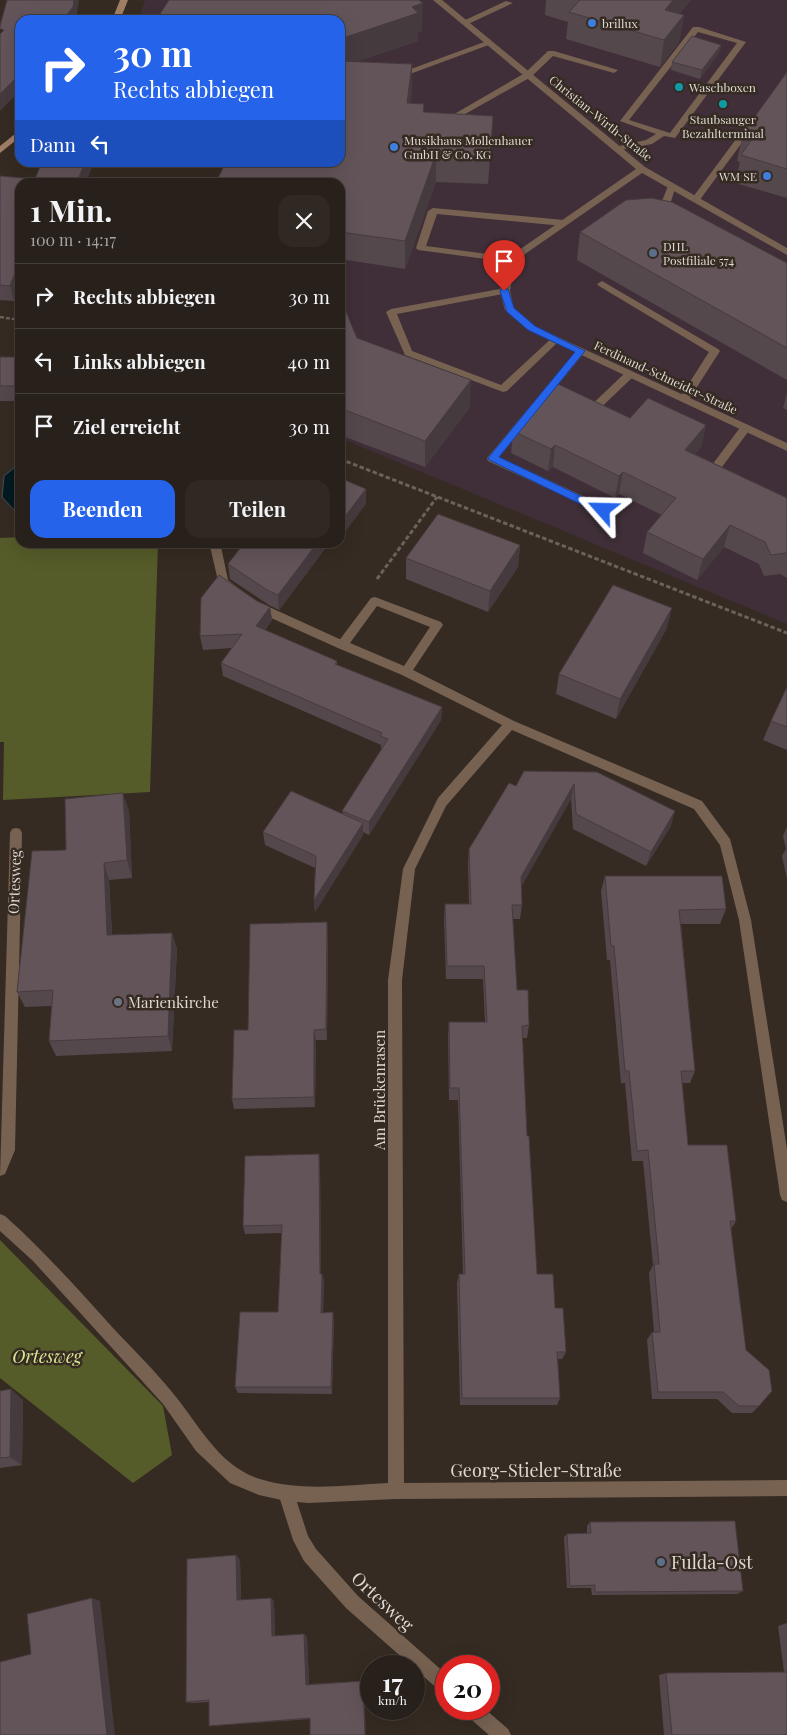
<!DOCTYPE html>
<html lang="de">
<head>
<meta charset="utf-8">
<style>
	body { margin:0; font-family:"Playfair Display",serif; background:#302823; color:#f1f3f6; height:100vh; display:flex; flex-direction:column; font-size:19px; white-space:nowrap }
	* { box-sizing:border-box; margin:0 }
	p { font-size:16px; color:#a5a3a2 }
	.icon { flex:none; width:28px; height:28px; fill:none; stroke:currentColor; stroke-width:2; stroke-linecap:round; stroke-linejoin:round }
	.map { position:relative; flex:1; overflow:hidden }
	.side { position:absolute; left:15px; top:178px; width:330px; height:370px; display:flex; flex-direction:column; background:#28201a; border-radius:15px; box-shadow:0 5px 20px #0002,0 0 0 1px #443e39 }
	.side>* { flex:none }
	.banner { position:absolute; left:15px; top:15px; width:330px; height:152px; border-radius:15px; box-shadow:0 5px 20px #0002,0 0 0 1px #443e39; background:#2563eb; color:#fff; overflow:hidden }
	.speed { position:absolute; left:360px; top:1655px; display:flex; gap:10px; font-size:25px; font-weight:700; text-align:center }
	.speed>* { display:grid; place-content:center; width:65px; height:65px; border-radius:50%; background:#28201a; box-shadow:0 5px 20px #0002,0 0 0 1px #443e39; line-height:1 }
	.speed small { font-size:12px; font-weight:400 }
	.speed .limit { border:8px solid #d22; background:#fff; color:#111 }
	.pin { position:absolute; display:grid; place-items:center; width:42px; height:42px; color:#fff; margin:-51px -21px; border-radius:50% 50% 50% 0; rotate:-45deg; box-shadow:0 0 5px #0007 }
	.pin .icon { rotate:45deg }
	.me { position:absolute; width:55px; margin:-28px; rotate:295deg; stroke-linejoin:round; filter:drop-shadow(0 0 4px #0008) }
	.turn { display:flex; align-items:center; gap:18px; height:105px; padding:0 15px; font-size:22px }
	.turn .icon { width:65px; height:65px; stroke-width:2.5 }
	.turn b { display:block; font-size:35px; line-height:42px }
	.then { display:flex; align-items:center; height:48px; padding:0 15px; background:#0003; gap:10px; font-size:19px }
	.round { display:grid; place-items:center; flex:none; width:52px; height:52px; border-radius:15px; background:#302823 }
	.head { display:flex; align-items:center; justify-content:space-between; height:85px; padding:0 15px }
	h1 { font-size:30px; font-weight:700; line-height:38px }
	.cta { display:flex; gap:10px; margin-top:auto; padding:10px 15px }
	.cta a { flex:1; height:58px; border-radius:15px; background:#2563eb; color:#fff; font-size:20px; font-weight:700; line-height:58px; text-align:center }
	.cta a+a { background:#302823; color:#f1f3f6 }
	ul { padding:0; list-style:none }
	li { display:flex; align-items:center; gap:15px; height:65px; padding:0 15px; border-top:1px solid #443e39 }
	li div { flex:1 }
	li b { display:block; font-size:19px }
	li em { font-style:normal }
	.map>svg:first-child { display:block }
</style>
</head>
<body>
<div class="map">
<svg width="787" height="1735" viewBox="0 0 787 1735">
	<rect width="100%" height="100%" fill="#352b22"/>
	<path fill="#402f38" d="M 145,0 L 787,0 L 787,624 L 340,438 L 340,182 L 231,163 L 340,162 L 340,20 L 138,20 Z"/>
	<path fill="#555c29" d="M 20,537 L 20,542 L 158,543 L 150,792 L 3,800 L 4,742 L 0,742 L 0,538 Z
		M 0,1240 L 163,1406 L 172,1455 L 133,1483 L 0,1378 Z"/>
	<path fill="#031a21" stroke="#455356" d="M 15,467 L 20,467 L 20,511 L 15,511 L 2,497 L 4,476 Z"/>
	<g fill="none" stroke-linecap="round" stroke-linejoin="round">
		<path stroke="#6b625a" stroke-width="2.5" stroke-dasharray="4 2" stroke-linecap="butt" d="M 0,317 L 20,320"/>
		<path stroke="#6b625a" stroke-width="3" stroke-dasharray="4.5 2.5" stroke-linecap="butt" d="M 340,459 L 787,633
			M 377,579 L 437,497"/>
		<path fill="#776252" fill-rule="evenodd" d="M 506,1 L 513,3 L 468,24 L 461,22 Z
			M 693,27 L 699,27 L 746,42 L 675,138 L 664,136 L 652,144 L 615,151 L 615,147 L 646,140 L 656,134 L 620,121 ZM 698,32 L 737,43 L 670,133 L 629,120 Z
			M 487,41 L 494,43 L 399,78 L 392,76 Z
			M 548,51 L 554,51 L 618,70 L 614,73 L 553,56 L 531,77 L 451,122 L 444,120 L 525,73 Z
			M 751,122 L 755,125 L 699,201 L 693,201 L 693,197 L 748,123 Z
			M 672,183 L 676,186 L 666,216 L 664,218 L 658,218 L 656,216 L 668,186 Z
			M 433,208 L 564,220 L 569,223 L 564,226 L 437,214 L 426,246 L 519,258 L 521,260 L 516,263 L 418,250 L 416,248 L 428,211 Z
			M 602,281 L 718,349 L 720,351 L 688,401 L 684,402 L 679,399 L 709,352 L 599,286 L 597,284 Z
			M 505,288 L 510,291 L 508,293 L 397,314 L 412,351 L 501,385 L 553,337 L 559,337 L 559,341 L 507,391 L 503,392 L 405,355 L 386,312 L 391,309 Z
			M 581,348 L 586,351 L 584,353 L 499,457 L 607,507 L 608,510 L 607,513 L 603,514 L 488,461 L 487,458 L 578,349 Z
			M 630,371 L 635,374 L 634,376 L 592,416 L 584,416 L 584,412 L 626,372 Z
			M 746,424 L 751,428 L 716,475 L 716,480 L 706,479 L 705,476 L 706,473 L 742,425 Z
			M 209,542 L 220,542 L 228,580 L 238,588 L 236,591 L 228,591 L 219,585 Z
			M 256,601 L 346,642 L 348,645 L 346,648 L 338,648 L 260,613 L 250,605 Z
			M 286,1485 L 292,1487 L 308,1536 L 316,1549 L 358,1596 L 446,1674 L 446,1693 L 440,1691 L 346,1608 L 304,1561 L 293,1540 L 278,1493 L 280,1487 Z
			M 464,1709 L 485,1709 L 508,1729 L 511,1735 L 489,1735 L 466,1715 Z"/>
		<path fill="#776252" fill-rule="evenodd" d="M 433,0 L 442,0 L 645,167 L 787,248 L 787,255 L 642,173 L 525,254 L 513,272 L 510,291 L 514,309 L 534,326 L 787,443 L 787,451 L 528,330 L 505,310 L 500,291 L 505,270 L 519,250 L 636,169 Z
			M 375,597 L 441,622 L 443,625 L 413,670 L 514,721 L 702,801 L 730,839 L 751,920 L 787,1149 L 787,1202 L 782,1200 L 780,1195 L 739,920 L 720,845 L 694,809 L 512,730 L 446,806 L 415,869 L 402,980 L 404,1483 L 787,1480 L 787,1496 L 396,1499 L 308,1503 L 286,1501 L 259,1495 L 230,1483 L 196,1451 L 163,1404 L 33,1261 L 0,1231 L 0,1214 L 5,1216 C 44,1251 78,1289 113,1328 C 133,1349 154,1370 172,1392 C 199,1424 218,1466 260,1479 C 301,1492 346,1485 388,1483 L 388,980 L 403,869 L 438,798 L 502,725 L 402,675 L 338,648 L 336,645 L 338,642 L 371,598 ZM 377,606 L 430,627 L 404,666 L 350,643 Z
			M 16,828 L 20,829 L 22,833 L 15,1150 L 5,1174 L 0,1176 L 10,833 L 12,829 Z"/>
		<path fill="#a07f65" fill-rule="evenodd" d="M 120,0 L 128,0 L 120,20 L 112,20 Z
			M 20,130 L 20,137 L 0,153 L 0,146 Z"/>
	</g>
	<path fill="#55484d" d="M 546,0 L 691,0 L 679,14 L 684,15 L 679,42 L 660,67 L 566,39 L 568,22 L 545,15 Z
		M 340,20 L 422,31 L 418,32 L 418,41 L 355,62 L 412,64 L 412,92 L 410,103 L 424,104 L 424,112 L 493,116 L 488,184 L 436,182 L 405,269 L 340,259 L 340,182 L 313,166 L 340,162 Z
		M 721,45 L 719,53 L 700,79 L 671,70 L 672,62 Z
		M 787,72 L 787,198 L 735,183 L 740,162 L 737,161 L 743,133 Z
		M 42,162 L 94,162 L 86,182 L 20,182 L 14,301 L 0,300 L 0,176 L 35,179 Z
		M 580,232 L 787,263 L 787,380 L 577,260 Z
		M 340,297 L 357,338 L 470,407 L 425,467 L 340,435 Z
		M 0,357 L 20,357 L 20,401 L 0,401 Z
		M 787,393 L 787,410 L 783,408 Z
		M 630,418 L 706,425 L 701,447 L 695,454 L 787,498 L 787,578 L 780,574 L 764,576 L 759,564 L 724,547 L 697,580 L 643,553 L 647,532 L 662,515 L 619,494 L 615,498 L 553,467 L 548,471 L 511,453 L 513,431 Z
		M 245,542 L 337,542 L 333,548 L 327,546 L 279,610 L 269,605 L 230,579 L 228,564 Z
		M 520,545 L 518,567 L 488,612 L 406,579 L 406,558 Z
		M 257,601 L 270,607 L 272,620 L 265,630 L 337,661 L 337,665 L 442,707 L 441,720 L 369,835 L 363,832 L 363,835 L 315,912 L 314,900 L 315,868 L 265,845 L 263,832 L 343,814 L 342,811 L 382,749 L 381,749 L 381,745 L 223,676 L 221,663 L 232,648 L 203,650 L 200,636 Z
		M 667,628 L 616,719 L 556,694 L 559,674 Z
		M 787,687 L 787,750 L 763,740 L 771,721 Z
		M 597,772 L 671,826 L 646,866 L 573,829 L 571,799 L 521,886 L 522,905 L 520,919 L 513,919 L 517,990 L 529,1025 L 527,1038 L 522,1038 L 527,1136 L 537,1274 L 555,1308 L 566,1352 L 562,1359 L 558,1359 L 560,1398 L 557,1405 L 460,1405 L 457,1283 L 459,1274 L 463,1274 L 458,1100 L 449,1100 L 448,1035 L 449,1022 L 485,1022 L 483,979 L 446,979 L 444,918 L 445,904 L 469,904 L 468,863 L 469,849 L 516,786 Z
		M 129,811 L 132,878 L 109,880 L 112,935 L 172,933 L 177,949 L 172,1051 L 56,1056 L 49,1041 L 52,1006 L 25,1007 L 17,992 L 66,850 Z
		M 787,827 L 787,879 L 782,856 L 786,849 L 783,836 Z
		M 605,876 L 726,909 L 720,924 L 681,924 L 695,1071 L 690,1083 L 682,1083 L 688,1145 L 736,1221 L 731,1229 L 746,1350 L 759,1406 L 752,1413 L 732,1413 L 717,1399 L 652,1399 L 647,1340 L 652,1332 L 654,1332 L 649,1273 L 653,1265 L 643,1161 L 632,1161 L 625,1083 L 621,1083 L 610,960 L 607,960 L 601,891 Z
		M 328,934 L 327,1040 L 316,1040 L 315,1107 L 234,1109 L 232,1099 L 248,1030 Z
		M 320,1164 L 321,1274 L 322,1274 L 324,1281 L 323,1313 L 334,1320 L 332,1394 L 238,1393 L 235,1387 L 278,1312 L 282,1233 L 245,1234 L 243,1226 Z
		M 0,1391 L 23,1400 L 22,1465 L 0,1468 Z
		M 590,1522 L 743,1591 L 737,1594 L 592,1595 L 591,1588 L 567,1588 L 564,1537 L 567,1534 L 587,1533 L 587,1526 Z
		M 236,1555 L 240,1560 L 241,1600 L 271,1598 L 274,1601 L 275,1636 L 304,1634 L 307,1637 L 309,1684 L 363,1681 L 364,1682 L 310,1719 L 209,1726 L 209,1702 L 192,1703 L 186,1702 Z
		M 787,1623 L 787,1735 L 664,1735 L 659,1675 L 666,1673 L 784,1672 L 778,1626 Z"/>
	<path fill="#453b3e" d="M 74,0 L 79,0 L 76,20 L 63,20 Z
		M 673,0 L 691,0 L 661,36 L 665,10 Z
		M 423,3 L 422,31 L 418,32 L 418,41 L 340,67 L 340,39 L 412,7 Z
		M 684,15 L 679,42 L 660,67 L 664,40 Z
		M 721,45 L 719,53 L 700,79 L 702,70 Z
		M 412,64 L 412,92 L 407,131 L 407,103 Z
		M 20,74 L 20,91 L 0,111 L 0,94 Z
		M 436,154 L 436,182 L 405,269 L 405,241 Z
		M 85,162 L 94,162 L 86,182 L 77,182 Z
		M 20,260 L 20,286 L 14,301 L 10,286 Z
		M 471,380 L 470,407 L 425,467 L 425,441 Z
		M 706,425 L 701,447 L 680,472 L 685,450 Z
		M 555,445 L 553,467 L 548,471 L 551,449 Z
		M 623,472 L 619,494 L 615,498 L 619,476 Z
		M 366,489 L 366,504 L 340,539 L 340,523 Z
		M 730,525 L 724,547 L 697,580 L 703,559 Z
		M 318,542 L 327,542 L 327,546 L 279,610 L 278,595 Z
		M 333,542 L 337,542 L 333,548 Z
		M 520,545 L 518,567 L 488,612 L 490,591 Z
		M 270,607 L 272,620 L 257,639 L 256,626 Z
		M 672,608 L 667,628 L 616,719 L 620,699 Z
		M 442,707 L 441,720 L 369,835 L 369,822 Z
		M 574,784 L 571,799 L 519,891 L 521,877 Z
		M 123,793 L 129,811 L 132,878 L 127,860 Z
		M 675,811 L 671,826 L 646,866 L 651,852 Z
		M 363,823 L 363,835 L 315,912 L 314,900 Z
		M 104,863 L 109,880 L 113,952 L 107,935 Z
		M 327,922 L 328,934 L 327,1040 L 326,1029 Z
		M 172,933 L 177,949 L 172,1051 L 168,1036 Z
		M 314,1030 L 316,1040 L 315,1107 L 314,1097 Z
		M 319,1154 L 320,1164 L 321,1281 L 320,1274 Z
		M 322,1274 L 324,1281 L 322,1320 L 321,1313 Z
		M 333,1312 L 334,1320 L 332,1394 L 331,1387 Z
		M 11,1389 L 23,1400 L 22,1465 L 10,1457 Z
		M 236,1555 L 240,1560 L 241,1604 L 237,1600 Z
		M 92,1598 L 100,1601 L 115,1735 L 107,1735 Z
		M 271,1598 L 274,1601 L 275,1639 L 272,1636 Z
		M 304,1634 L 307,1637 L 309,1686 L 306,1685 Z
		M 363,1681 L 364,1682 L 366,1735 L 365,1735 Z"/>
	<path fill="#635459" stroke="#453b3e" d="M 7,0 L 74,0 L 73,7 L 63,20 L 20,20 L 20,74 L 0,94 L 0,34 L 4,30 L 0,29 L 0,26 Z
		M 169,0 L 419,0 L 423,3 L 412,7 L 418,13 L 340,39 L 340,20 L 156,20 Z
		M 580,0 L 673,0 L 665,10 L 684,15 L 664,40 L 569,12 Z
		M 692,36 L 721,45 L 702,70 L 672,62 Z
		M 340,61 L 412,64 L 407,103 L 424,104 L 423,112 L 493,116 L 490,157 L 436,154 L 405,241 L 340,232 L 340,182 L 216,182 L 226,162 L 289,162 L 313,166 L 313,162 L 340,162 L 340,121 L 344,97 L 340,96 Z
		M 787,72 L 787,169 L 741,155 L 754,136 L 743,133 Z
		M 42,162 L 85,162 L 77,182 L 20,182 L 20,260 L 10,286 L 0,285 L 0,176 L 35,179 Z
		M 651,198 L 672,202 L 787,263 L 787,348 L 580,232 L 626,200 Z
		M 340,297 L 357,338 L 471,380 L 425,441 L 340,408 Z
		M 0,357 L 20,357 L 20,386 L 0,386 Z
		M 558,384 L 630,418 L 648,398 L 706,425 L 685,450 L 787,498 L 787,553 L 771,555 L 765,542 L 730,525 L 703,559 L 647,532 L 676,498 L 623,472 L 619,476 L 555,445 L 551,449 L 513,431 Z
		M 340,478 L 366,489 L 340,523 Z
		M 438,514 L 520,545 L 490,591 L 406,558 Z
		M 245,542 L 318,542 L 278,595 L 267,590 L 228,564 Z
		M 219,575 L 257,601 L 270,607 L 256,626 L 337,661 L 335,664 L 442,707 L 369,822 L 342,811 L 388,739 L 380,736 L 382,733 L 221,663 L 242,634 L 200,636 L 201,598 Z
		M 613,585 L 672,608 L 620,699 L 559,674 Z
		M 787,687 L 787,727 L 771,721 Z
		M 524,771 L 597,772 L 675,811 L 651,852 L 576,814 L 574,784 L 521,877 L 522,905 L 512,905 L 517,990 L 528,990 L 529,1025 L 522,1026 L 527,1136 L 529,1136 L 537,1274 L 553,1274 L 555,1308 L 563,1308 L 566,1352 L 557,1352 L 560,1398 L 462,1398 L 459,1274 L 465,1274 L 459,1088 L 450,1088 L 449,1022 L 487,1022 L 484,966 L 447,966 L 445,904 L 471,904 L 469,849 L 509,783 L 516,786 Z
		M 291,791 L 363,823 L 314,900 L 316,856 L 263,832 Z
		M 123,793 L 127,860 L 104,863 L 107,935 L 172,933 L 168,1036 L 49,1041 L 53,990 L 17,992 L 32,851 L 66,850 L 65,799 Z
		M 605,876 L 722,876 L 726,909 L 679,910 L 695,1071 L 681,1071 L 688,1145 L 727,1145 L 736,1221 L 730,1221 L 746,1350 L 769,1370 L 772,1391 L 759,1406 L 739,1406 L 723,1392 L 658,1392 L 652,1332 L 660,1332 L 654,1264 L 659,1264 L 648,1150 L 637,1151 L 629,1071 L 625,1071 L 614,946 L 611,946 Z
		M 327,922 L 326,1029 L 314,1030 L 314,1097 L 232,1099 L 234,1030 L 248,1030 L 250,924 Z
		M 319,1154 L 320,1274 L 322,1274 L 321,1313 L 333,1312 L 331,1387 L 235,1387 L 240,1312 L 278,1312 L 282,1225 L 243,1226 L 245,1156 Z
		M 11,1389 L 10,1457 L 0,1458 L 0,1391 Z
		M 735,1521 L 743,1591 L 595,1592 L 595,1585 L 570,1586 L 567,1534 L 591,1533 L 590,1522 Z
		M 236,1555 L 237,1600 L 271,1598 L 272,1636 L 304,1634 L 306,1685 L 363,1681 L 365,1735 L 310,1735 L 310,1718 L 209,1726 L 209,1700 L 186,1702 L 187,1559 Z
		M 92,1598 L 107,1735 L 0,1735 L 0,1662 L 31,1654 L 27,1614 Z
		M 787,1672 L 787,1735 L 672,1735 L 666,1673 Z"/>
	<path fill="#2563eb" stroke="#184099" d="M 501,289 L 508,289 L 514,308 L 535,326 L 585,351 L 499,457 L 606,508 L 606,513 L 599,513 L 489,460 L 488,458 L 575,352 L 528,330 L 507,312 L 500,291 Z"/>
	<g fill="#3f7fe0" stroke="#352b22" stroke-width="2">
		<circle cx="592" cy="23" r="5"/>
		<circle cx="394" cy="147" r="5"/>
		<circle cx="767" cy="176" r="5"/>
	</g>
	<g fill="#0f9aa8" stroke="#352b22" stroke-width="2">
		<circle cx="679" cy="87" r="5"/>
		<circle cx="723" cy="104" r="5"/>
	</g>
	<g fill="#5c6f8a" stroke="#352b22" stroke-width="2">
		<circle cx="653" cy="253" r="5"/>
		<circle cx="661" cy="1562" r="5"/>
	</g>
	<circle fill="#6b7280" stroke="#352b22" stroke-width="2" cx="118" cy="1002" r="5"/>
	<g text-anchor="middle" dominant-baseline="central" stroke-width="5" stroke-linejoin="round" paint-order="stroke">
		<g font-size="12" fill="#dfd9d3" stroke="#352b22" text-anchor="start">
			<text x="602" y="23">brillux</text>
			<text x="689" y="87">Waschboxen</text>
			<text x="723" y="119" text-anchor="middle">Staubsauger<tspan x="723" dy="14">Bezahlterminal</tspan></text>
			<text x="404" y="140">Musikhaus Mollenhauer<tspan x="404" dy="14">GmbH &amp; Co. KG</tspan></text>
			<text x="757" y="176" text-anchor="end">WM SE</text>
			<text x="663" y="246">DHL<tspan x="663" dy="14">Postfiliale 574</tspan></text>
		</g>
		<g font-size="12" fill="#dfd9d3" stroke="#352b22">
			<text transform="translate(601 118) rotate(39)">Christian-Wirth-Straße</text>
			<text transform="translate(666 377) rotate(25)">Ferdinand-Schneider-Straße</text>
		</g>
		<g font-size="15" fill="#dfd9d3" stroke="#352b22">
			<text transform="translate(14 882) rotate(-88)">Ortesweg</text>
			<text transform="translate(379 1090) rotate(-90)">Am Brückenrasen</text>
		</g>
		<g font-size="15" fill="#dfd9d3" stroke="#352b22" text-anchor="start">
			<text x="128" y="1002">Marienkirche</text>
		</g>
		<g font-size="18" font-style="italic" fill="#d8e58f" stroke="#352b22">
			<text x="47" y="1356">Ortesweg</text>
		</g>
		<g font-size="18" fill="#dfd9d3" stroke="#352b22">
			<text x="536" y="1470">Georg-Stieler-Straße</text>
			<text transform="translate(383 1601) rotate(43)">Ortesweg</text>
		</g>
		<g font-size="18" fill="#dfd9d3" stroke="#352b22" text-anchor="start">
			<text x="671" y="1562">Fulda-Ost</text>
		</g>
	</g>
</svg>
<div class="speed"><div>17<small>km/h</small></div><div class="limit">20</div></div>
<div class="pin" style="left:504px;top:291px;background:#d93025"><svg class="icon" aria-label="arrive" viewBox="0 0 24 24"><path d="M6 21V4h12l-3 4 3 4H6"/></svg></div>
<svg class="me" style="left:603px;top:510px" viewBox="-20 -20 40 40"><path d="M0-17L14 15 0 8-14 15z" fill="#2563eb" stroke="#fff" stroke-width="4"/></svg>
<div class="banner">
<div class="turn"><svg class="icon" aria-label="right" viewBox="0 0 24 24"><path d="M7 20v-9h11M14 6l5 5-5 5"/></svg><div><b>30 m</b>Rechts abbiegen</div></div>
<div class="then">Dann<svg class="icon" aria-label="left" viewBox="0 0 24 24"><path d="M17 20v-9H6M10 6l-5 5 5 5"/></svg></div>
</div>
<section class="side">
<div class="head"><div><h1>1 Min.</h1><p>100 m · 14:17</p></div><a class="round"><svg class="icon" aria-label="close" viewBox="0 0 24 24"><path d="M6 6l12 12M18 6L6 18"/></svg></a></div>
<ul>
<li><svg class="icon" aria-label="right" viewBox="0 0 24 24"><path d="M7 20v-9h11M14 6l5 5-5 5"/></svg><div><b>Rechts abbiegen</b></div><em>30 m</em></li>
<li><svg class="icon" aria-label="left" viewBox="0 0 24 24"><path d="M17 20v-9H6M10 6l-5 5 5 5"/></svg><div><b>Links abbiegen</b></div><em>40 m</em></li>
<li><svg class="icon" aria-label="arrive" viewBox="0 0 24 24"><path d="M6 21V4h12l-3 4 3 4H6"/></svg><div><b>Ziel erreicht</b></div><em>30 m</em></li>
</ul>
<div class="cta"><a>Beenden</a><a>Teilen</a></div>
</section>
</div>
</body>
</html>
